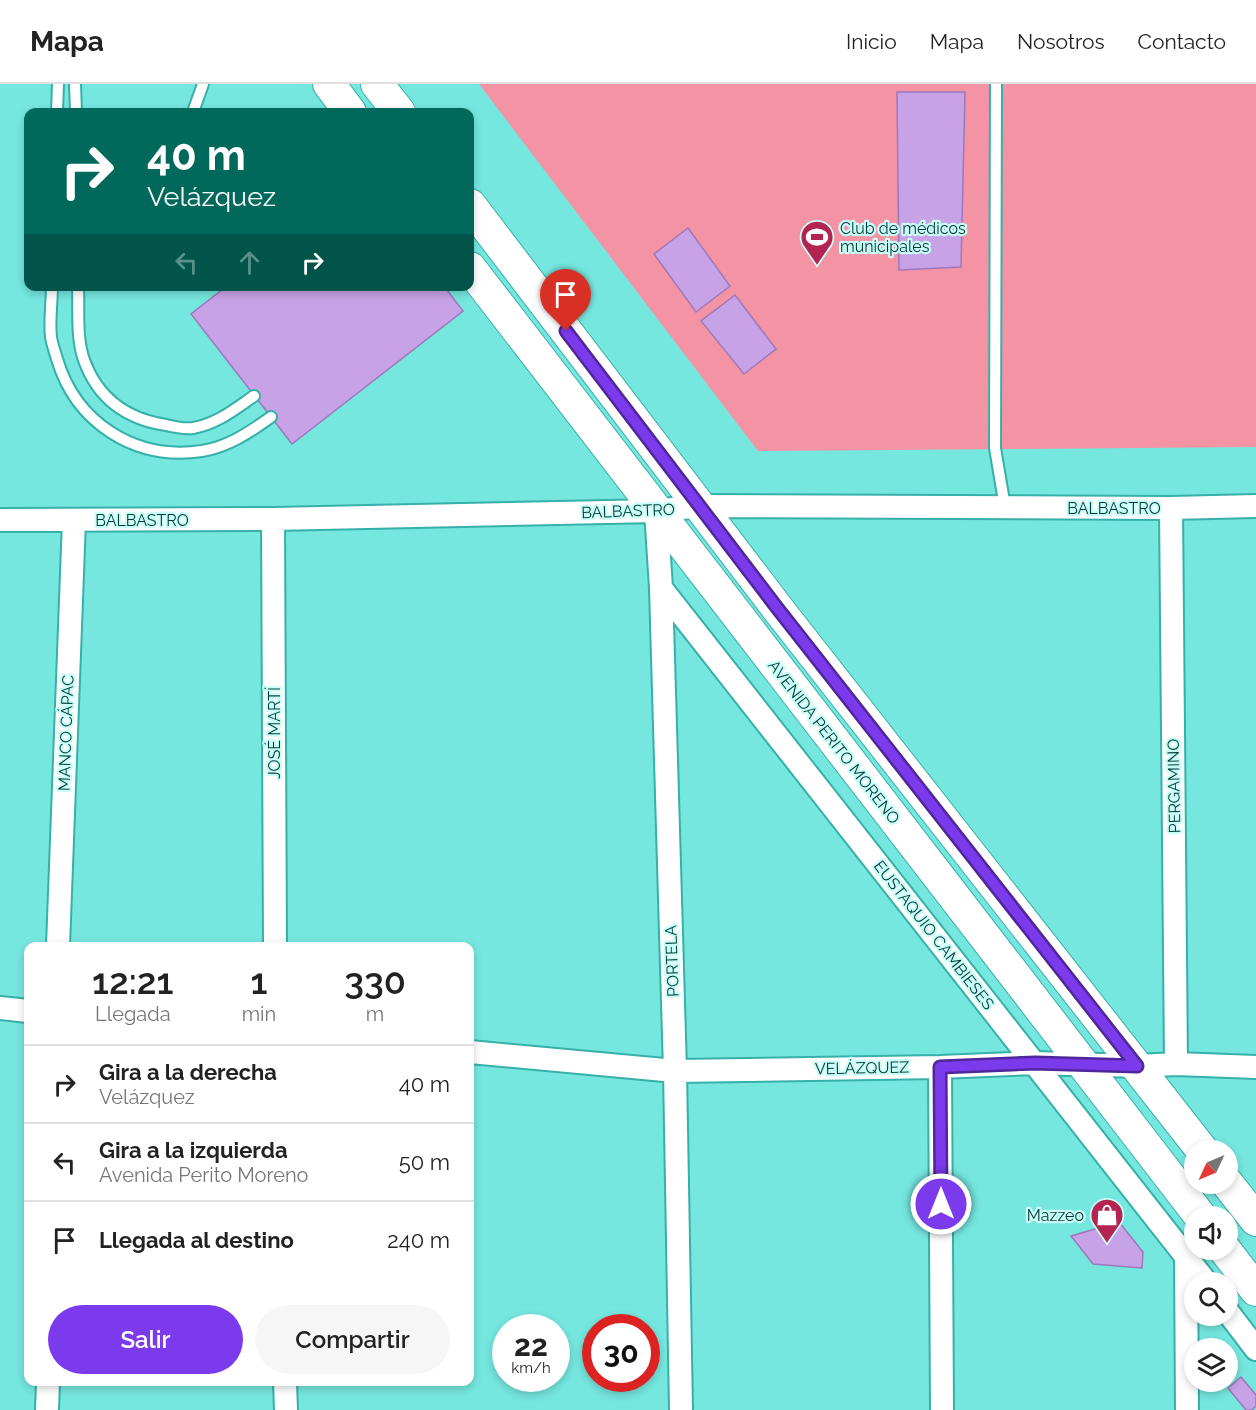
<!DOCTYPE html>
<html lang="es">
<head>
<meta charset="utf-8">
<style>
	body { margin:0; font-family:Raleway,sans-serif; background:#f6f6f6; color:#222; height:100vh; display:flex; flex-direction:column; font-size:22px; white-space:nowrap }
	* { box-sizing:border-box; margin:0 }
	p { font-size:20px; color:#767676 }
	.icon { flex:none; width:33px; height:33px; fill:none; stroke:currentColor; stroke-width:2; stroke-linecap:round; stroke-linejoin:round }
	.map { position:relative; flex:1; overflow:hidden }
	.side { position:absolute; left:24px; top:858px; width:450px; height:444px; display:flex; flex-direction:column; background:#fff; border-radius:12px; box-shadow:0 3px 9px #0003 }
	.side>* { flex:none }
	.hud { position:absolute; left:24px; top:24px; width:450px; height:183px; border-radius:12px; box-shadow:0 3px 9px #0003; background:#00695c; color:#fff; overflow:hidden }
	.needle { width:39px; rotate:226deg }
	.tools { position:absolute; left:1184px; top:1056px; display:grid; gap:12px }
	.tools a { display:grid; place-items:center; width:54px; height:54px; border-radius:50%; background:#fff; box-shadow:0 3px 9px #0003; font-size:30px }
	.speed { position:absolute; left:492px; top:1230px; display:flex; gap:12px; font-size:30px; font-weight:700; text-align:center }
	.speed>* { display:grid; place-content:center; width:78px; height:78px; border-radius:50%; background:#fff; box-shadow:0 3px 9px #0003; line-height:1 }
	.speed small { font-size:15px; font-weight:400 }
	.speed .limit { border:9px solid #d22; background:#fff; color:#111 }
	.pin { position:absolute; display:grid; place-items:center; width:51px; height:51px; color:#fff; margin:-62px -26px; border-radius:50% 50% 50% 0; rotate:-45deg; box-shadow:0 0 6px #0007 }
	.pin .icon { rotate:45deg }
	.me { position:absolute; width:66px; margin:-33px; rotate:0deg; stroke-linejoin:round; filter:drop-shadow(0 0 4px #0008) }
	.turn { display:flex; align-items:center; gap:21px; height:126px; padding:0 24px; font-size:27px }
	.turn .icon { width:78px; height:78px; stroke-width:2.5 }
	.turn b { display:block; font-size:42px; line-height:51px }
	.lanes { display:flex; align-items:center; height:57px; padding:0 24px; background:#0003; justify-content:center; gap:30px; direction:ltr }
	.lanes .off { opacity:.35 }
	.eta { display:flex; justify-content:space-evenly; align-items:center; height:102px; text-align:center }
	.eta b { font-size:36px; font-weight:600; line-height:42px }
	.button { display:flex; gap:12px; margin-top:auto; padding:12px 24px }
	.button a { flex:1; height:69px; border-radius:36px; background:#7c3aed; color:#fff; font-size:24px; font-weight:600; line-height:69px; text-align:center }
	.button a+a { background:#f6f6f6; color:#222 }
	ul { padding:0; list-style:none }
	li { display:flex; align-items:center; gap:18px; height:78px; padding:0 24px; border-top:2px solid #e0e0e0 }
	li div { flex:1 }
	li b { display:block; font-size:22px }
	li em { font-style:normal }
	header { display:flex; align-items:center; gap:36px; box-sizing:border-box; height:84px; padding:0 30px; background:#fff; border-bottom:2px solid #e0e0e0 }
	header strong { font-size:28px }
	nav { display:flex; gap:33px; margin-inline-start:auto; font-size:21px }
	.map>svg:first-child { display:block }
</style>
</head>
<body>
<header>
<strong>Mapa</strong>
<nav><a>Inicio</a><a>Mapa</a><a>Nosotros</a><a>Contacto</a></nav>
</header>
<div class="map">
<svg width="1256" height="1326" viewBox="0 0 1256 1326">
	<rect width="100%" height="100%" fill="#75e7df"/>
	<path fill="#f493a3" d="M 479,0 L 1256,0 L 1256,363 L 758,367 Z"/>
	<path fill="#c8a2e7" stroke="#9d78ba" stroke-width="1.5" d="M 897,8 L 965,8 L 961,183 L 899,186 Z
		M 688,144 L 730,202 L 696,228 L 654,170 Z
		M 227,202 L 444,202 L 463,227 L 292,360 L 191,230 Z
		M 735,211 L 776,265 L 744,290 L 701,237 Z
		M 1119,1138 L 1143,1168 L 1142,1184 L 1093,1180 L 1071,1152 Z
		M 1241,1293 L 1256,1311 L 1256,1322 L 1252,1326 L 1246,1326 L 1228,1304 Z"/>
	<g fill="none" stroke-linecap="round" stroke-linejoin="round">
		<g stroke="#36b0a9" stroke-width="14">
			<path id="service" d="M 75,0 L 76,28
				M 996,0 L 995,364 L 1005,423
				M 57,28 L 58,0
				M 193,28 L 203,0
				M 52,202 C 52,219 49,237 51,253 C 52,260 55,268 57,275 C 76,339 135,377 202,367 C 228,363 250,348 271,333
				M 78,202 C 79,226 76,254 84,276 C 98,315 126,335 166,341 C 174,343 185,345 193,344 C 217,340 235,325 254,312"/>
		</g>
		<g stroke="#36b0a9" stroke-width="26">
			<path id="minor" d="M 1171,424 L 1176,980
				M 656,427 L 661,504 L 675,987 L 681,1326
				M 273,435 L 275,862
				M 0,436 L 273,435 L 656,427 L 699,422 L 1171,424 L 1256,422
				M 661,504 L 1206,1198
				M 58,862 L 74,436
				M 0,924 L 28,927
				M 470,968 L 675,987 L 940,983 L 1035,979 L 1137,982 L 1176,980 L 1256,983
				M 940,983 L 942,1326
				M 1227,1227 L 1256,1265
				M 285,1298 L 286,1326
				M 47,1326 L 48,1298
				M 1187,1326 L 1186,1171 L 1188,1170"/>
		</g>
		<g stroke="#36b0a9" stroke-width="34">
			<path id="secondary" d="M 329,0 L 350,28
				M 377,0 L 399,28
				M 470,121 L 778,525 L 1202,1066
				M 470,184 L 1200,1132
				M 1227,1099 L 1256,1136
				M 1225,1166 L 1256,1206"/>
		</g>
		<use href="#service" stroke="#fff" stroke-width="10"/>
		<use href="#minor" stroke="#fff" stroke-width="22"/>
		<use href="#secondary" stroke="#fff" stroke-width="32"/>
	</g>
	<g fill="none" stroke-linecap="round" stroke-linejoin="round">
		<g stroke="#51269a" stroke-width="15">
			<path id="route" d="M 566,247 L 778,525 L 1137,982 L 1035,979 L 940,983 L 941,1120"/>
		</g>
		<use href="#route" stroke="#7c3aed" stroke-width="10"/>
	</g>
	<defs>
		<g id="stadium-pin" transform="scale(1.725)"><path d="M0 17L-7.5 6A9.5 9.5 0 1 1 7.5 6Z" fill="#b42450" stroke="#cafef9"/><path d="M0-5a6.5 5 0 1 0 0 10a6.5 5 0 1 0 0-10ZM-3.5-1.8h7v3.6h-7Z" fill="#fff"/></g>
		<g id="shop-pin" transform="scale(1.725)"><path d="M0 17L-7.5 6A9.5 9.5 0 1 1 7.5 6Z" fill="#b42450" stroke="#cafef9"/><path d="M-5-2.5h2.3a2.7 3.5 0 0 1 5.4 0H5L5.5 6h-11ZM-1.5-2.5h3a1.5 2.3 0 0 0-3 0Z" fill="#fff"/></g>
	</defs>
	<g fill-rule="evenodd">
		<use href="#stadium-pin" x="817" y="153"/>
		<use href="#shop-pin" x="1107" y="1131"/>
	</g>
	<g text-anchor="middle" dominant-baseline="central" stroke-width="4.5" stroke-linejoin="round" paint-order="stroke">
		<g font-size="16" fill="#033937" stroke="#cafef9" text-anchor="start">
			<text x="840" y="144">Club de médicos<tspan x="840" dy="18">municipales</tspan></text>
			<text x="1084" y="1131" text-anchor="end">Mazzeo</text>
		</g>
		<g font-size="16" fill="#033937" stroke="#cafef9">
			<text x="1114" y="424">BALBASTRO</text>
			<text transform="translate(628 427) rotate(-2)">BALBASTRO</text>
			<text x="142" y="436">BALBASTRO</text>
			<text transform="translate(66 649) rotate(-88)">MANCO CÁPAC</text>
			<text transform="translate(274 649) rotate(-90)">JOSÉ MARTÍ</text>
			<text transform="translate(834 658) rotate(52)">AVENIDA PERITO MORENO</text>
			<text transform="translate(1174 702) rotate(-91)">PERGAMINO</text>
			<text transform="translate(934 851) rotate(52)">EUSTAQUIO CAMBIESES</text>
			<text transform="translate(672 877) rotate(-92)">PORTELA</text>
			<text transform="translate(862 984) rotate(-1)">VELÁZQUEZ</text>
		</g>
	</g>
</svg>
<div class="tools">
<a><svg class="needle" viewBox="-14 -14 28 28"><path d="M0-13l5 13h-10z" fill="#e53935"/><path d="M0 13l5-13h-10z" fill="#767676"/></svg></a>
<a><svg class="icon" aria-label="sound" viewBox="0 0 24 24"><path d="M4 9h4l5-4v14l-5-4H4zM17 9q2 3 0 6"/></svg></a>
<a><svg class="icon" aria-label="search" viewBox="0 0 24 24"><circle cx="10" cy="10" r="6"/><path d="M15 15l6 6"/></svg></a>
<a><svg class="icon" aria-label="layers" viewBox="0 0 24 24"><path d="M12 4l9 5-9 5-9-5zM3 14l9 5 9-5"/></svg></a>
</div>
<div class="speed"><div>22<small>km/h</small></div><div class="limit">30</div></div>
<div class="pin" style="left:566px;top:247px;background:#d93025"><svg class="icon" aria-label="arrive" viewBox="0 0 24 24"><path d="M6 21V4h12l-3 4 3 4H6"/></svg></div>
<svg class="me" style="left:941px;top:1120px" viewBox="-20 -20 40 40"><circle r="17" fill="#7c3aed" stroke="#fff" stroke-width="3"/><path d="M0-11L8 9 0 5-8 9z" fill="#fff"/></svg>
<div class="hud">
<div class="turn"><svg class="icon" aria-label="right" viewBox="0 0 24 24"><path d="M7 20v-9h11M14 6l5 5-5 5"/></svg><div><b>40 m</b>Velázquez</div></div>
<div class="lanes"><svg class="icon off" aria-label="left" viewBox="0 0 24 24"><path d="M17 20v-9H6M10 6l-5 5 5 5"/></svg><svg class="icon off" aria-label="ahead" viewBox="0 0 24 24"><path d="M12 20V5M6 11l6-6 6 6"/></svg><svg class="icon" aria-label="right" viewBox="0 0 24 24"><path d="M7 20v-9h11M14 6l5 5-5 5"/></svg></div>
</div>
<section class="side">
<div class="eta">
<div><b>12:21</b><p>Llegada</p></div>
<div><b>1</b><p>min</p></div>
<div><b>330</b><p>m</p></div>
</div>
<ul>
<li><svg class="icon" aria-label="right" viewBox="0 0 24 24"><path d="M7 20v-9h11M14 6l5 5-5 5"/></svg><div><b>Gira a la derecha</b><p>Velázquez</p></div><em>40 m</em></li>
<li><svg class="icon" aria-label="left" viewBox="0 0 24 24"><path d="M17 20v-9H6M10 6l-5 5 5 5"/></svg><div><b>Gira a la izquierda</b><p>Avenida Perito Moreno</p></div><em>50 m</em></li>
<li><svg class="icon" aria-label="arrive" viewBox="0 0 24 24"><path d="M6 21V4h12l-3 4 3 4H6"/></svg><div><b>Llegada al destino</b></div><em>240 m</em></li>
</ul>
<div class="button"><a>Salir</a><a>Compartir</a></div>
</section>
</div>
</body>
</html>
